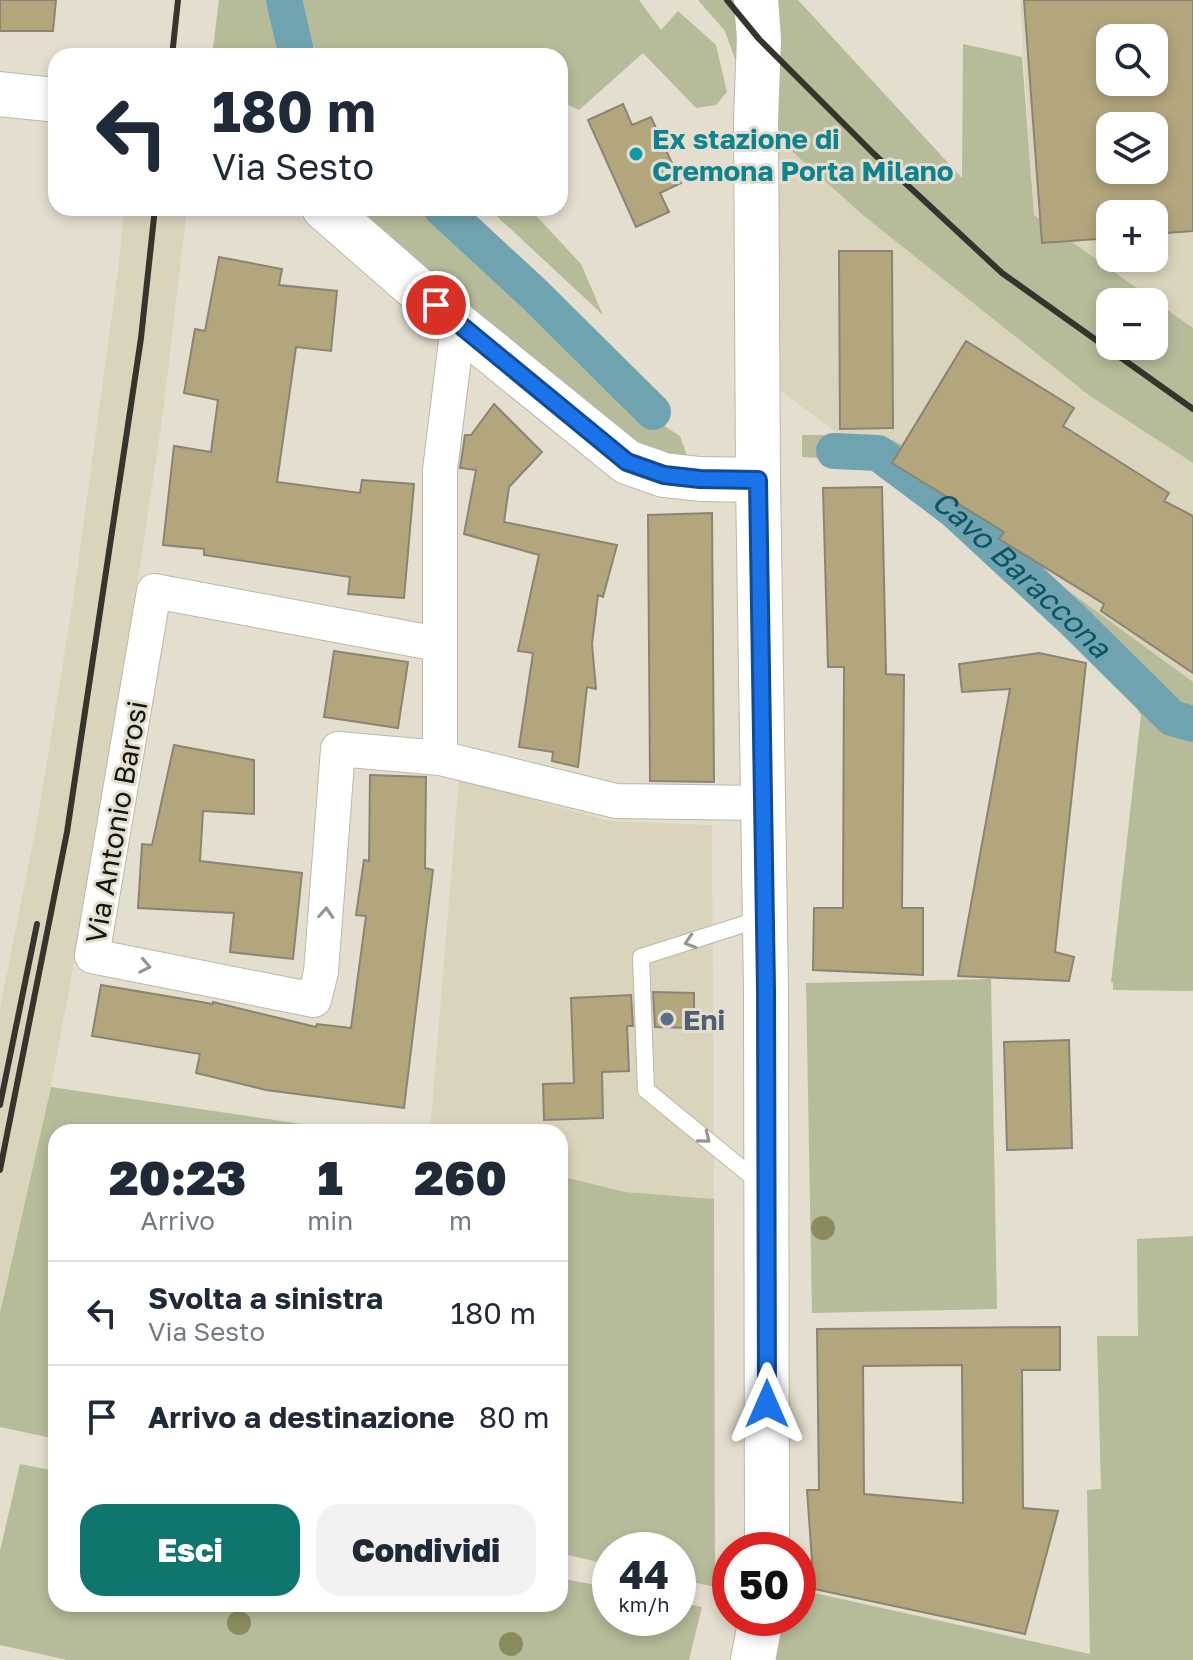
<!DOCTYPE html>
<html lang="it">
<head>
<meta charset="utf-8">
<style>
	body { margin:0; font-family:"Golos Text",sans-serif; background:#f2f2f3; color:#1f2937; height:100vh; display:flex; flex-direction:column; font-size:30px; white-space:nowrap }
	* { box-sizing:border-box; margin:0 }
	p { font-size:26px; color:#747a83 }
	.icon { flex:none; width:44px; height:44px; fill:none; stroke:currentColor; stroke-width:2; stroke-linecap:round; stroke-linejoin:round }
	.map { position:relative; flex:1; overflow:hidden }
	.sheet { position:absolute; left:48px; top:1124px; width:520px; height:488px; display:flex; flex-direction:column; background:#fff; border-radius:24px; box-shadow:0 4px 12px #0003 }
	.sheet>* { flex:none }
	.banner { position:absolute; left:48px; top:48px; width:520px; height:168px; border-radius:24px; box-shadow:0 4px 12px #0003; background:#fff; color:#1f2937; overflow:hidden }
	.fabs { position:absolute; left:1096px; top:24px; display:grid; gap:16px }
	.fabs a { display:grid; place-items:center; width:72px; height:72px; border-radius:16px; background:#fff; box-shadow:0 4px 12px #0003; font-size:40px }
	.speed { position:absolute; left:592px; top:1532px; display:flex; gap:16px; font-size:40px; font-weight:700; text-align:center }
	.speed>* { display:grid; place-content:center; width:104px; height:104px; border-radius:50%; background:#fff; box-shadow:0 4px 12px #0003; line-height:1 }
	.speed small { font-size:20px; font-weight:400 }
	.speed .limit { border:12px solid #d22; background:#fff; color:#111 }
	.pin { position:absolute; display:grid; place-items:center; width:68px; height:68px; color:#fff; margin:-34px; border:4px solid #fff; border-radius:50%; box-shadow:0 2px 8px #0007 }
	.me { position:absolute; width:88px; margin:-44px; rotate:0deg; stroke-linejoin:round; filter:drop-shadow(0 0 6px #0008) }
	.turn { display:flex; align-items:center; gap:28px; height:168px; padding:0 32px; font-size:36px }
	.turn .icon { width:104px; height:104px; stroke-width:2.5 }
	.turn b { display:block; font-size:56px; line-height:68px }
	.eta { display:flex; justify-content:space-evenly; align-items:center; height:136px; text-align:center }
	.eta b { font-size:48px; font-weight:800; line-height:56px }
	.action { display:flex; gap:16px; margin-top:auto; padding:16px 32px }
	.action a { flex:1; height:92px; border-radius:24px; background:#0f766e; color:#fff; font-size:32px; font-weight:800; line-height:92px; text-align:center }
	.action a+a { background:#f2f2f3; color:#1f2937 }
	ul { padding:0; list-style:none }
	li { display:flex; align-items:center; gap:24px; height:104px; padding:0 32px; border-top:2px solid #e0e1e3 }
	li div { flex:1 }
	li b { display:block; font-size:30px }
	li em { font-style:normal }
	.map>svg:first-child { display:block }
</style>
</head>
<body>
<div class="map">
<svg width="1193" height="1660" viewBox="0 0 1193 1660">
	<rect width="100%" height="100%" fill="#e4dece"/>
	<path fill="#dbd4bc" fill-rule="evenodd" d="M 1020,0 L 1193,0 L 1193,328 L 1034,215 ZM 1110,38 L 1154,38 L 1154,82 L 1110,82 ZM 1110,126 L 1154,126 L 1154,170 L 1110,170 ZM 1110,214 L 1154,214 L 1154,258 L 1110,258 Z
		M 751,102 L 1090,396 L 1193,463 L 1193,718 L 1078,614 L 748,366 Z
		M 124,208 L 187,208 L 163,413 L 110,767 L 51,1087 L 0,1313 L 0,1009 L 39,811 L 74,594 L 119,263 Z
		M 459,779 L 610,821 L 712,825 L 714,1199 L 625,1192 L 560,1176 L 560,1132 L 430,1132 Z"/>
	<path fill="#b6bb99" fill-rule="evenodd" d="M 219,0 L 268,0 L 283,56 L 212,56 Z
		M 296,0 L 639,0 L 661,30 L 678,11 L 716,45 L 727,92 L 716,105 L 696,108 L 643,53 L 579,110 L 560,101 L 560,56 L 324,56 L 309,42 Z
		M 698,0 L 798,0 L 962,178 L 963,44 L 1022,57 L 1034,215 L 1193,328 L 1193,463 L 1090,396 L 864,216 L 756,119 L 725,31 ZM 1110,302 L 1154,302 L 1154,346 L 1110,346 Z
		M 351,208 L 420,208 L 627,402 L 680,436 L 691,467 L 628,449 Z
		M 488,208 L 529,208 L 581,264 L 603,315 Z
		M 802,435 L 875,435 L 895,441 L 1000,500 L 994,513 L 1044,573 L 1193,682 L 1193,991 L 1113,990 L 1113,983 L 1111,982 L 1141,715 L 1116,674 L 986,557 L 932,504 L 882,461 L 802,457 Z
		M 991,979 L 997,1309 L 812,1313 L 806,983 Z
		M 51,1087 L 356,1132 L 56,1132 L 56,1439 L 0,1427 L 0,1313 Z
		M 560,1176 L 625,1192 L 714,1199 L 715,1587 L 678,1579 L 678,1550 L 610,1550 L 610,1565 L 560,1553 Z
		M 1193,1236 L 1193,1660 L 753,1660 L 761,1618 L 798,1618 L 798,1598 L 811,1603 L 814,1593 L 1090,1654 L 1087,1490 L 1101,1489 L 1097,1336 L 1138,1336 L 1137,1239 Z
		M 20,1464 L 56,1471 L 56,1604 L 560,1604 L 560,1578 L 610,1588 L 610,1618 L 678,1618 L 678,1602 L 702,1607 L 689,1660 L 67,1660 L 0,1645 L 0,1551 Z"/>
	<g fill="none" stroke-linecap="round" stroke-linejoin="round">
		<g stroke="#70a3b0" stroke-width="36">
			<path d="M 284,0 L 297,56"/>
			<path d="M 441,208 L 533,293 L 653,412"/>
			<path id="s1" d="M 834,451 L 878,453 L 954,510 L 1073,620 L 1172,718 L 1193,724"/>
		</g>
	</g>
	<path fill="#b3a67d" stroke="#898475" stroke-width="2" fill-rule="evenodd" d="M 0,0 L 56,0 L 53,31 L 0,31 Z
		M 1024,0 L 1193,0 L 1193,231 L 1154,234 L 1154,214 L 1110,214 L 1110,238 L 1042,243 ZM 1110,38 L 1154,38 L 1154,82 L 1110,82 ZM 1110,126 L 1154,126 L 1154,170 L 1110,170 Z
		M 623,104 L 632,125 L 651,117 L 681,183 L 660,193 L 669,212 L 636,227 L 588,120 Z
		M 839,251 L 892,251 L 893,428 L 840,429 Z
		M 219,257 L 282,269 L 279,285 L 337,291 L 331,351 L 296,347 L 277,482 L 360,493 L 362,480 L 414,484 L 404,598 L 348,594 L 350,577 L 204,555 L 204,549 L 163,545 L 174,446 L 211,452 L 218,400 L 184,393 L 195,329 L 205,331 Z
		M 966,341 L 1074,408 L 1063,426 L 1169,493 L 1164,501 L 1193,516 L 1193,673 L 1101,611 L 1104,604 L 999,539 L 1004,532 L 892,463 Z
		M 494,404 L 542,452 L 509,487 L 504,522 L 617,545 L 603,597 L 598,595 L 592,644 L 596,689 L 587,687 L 578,767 L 552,761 L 553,752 L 519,747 L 533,653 L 518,651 L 539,555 L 464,534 L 476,470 L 460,468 L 465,435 L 471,435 Z
		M 882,487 L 886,674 L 904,675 L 902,908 L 923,908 L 923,975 L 813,970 L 814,908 L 843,908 L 844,667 L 828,667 L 823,488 Z
		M 712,513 L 714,782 L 650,781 L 648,515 Z
		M 334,651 L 408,662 L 398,728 L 324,717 Z
		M 1039,653 L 1086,663 L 1055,952 L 1074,957 L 1069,981 L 958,976 L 1010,689 L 962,692 L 959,664 Z
		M 174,745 L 254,760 L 254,814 L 203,811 L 200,861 L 302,873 L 293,959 L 230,952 L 234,913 L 138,908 L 142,844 L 152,845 Z
		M 370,775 L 426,777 L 425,868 L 433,870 L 404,1108 L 266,1090 L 196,1073 L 200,1054 L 92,1036 L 101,985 L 213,1004 L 213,1002 L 316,1027 L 317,1024 L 351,1028 L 366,916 L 356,915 L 364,860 L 369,861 Z
		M 653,992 L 694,993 L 694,1028 L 655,1027 Z
		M 631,995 L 633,1026 L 627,1026 L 629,1071 L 602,1072 L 603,1118 L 544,1120 L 543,1084 L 574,1083 L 571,998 Z
		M 1069,1040 L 1072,1148 L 1007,1150 L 1004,1042 Z
		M 1060,1327 L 1060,1370 L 1022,1370 L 1023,1508 L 1058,1511 L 1025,1634 L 814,1589 L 807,1490 L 819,1490 L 817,1329 ZM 962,1365 L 963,1503 L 864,1494 L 863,1366 Z"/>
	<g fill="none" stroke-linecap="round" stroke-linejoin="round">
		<g stroke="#bcb7a7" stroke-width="18">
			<path id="lane" d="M 761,1184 L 646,1090 L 641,957 L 763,918"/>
		</g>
		<g stroke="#bcb7a7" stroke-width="36">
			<path id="street" d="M 438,644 L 154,591 L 92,956 L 314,1000 L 321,972 L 338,749 L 440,758 L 616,801 L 762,803
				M 440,758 L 440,470 L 458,325"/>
		</g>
		<g stroke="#bcb7a7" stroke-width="46">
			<path id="secondary" d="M 756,0 L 759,39 L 756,119 L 758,480 L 766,989 L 767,1550
				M 0,94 L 56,100
				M 324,208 L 458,325 L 627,462 L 664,475 L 700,479 L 758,480
				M 753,1660 L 761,1618"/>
		</g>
		<use href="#lane" stroke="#fff" stroke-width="16"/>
		<use href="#street" stroke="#fff" stroke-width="34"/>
		<use href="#secondary" stroke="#fff" stroke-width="44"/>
		<path stroke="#37342d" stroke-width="6" d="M 727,0 L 759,39 L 874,154 L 1002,273 L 1193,409
			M 172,56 L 178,0
			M 0,1105 L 37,924
			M 0,1170 L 67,832 L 141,338 L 155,208"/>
	</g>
	<g fill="#8b8c5d">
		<circle cx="823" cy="1228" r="12"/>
		<circle cx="239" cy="1623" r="12"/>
		<circle cx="511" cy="1644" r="12"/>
	</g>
	<defs><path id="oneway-chevron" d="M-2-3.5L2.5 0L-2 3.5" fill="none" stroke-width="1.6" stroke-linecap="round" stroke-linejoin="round" transform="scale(2)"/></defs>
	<g stroke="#979693">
		<use href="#oneway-chevron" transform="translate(326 913) rotate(-86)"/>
		<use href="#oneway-chevron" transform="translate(690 942) rotate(162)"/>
		<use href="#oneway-chevron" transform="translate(145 966) rotate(11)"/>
		<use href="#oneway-chevron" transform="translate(705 1138) rotate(39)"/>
	</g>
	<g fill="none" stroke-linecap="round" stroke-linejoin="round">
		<g stroke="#114b97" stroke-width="20">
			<path id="route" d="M 436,305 L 627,462 L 664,475 L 700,479 L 758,480 L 766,989 L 767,1404"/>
		</g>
		<use href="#route" stroke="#1a73e8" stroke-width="14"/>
	</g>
	<circle fill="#0f9aa8" stroke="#e4dece" stroke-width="3" cx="636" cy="154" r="8"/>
	<circle fill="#5c6f8a" stroke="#e4dece" stroke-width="3" cx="667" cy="1019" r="8"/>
	<g text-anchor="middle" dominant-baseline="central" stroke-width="6" stroke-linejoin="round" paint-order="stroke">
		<g font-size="28" font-weight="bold" fill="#0d838f" stroke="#e4dece" text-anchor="start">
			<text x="652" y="138">Ex stazione di<tspan x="652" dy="32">Cremona Porta Milano</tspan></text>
		</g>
		<g font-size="28" fill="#171510" stroke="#e4dece">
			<text transform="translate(116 822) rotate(-80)">Via Antonio Barosi</text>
		</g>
		<g font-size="28" font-weight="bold" fill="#4e5e75" stroke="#e4dece" text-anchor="start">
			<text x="683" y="1019">Eni</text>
		</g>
		<g font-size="30" font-style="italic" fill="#0c5564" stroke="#e4dece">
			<text stroke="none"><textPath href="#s1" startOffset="232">Cavo Baraccona</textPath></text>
		</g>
	</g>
</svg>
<div class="fabs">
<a><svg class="icon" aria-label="search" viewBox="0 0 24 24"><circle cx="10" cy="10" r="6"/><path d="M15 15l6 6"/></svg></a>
<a><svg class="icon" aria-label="layers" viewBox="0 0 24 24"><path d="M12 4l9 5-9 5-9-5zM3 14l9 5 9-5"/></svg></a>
<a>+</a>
<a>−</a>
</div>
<div class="speed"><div>44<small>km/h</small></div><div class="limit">50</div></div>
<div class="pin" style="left:436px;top:305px;background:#d93025"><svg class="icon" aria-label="arrive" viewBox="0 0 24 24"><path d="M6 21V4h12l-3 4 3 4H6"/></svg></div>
<svg class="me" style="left:767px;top:1404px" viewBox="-20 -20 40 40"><path d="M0-17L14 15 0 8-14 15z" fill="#1a73e8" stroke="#fff" stroke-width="4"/></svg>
<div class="banner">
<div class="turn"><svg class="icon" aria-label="left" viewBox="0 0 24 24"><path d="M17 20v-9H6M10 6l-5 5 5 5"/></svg><div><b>180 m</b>Via Sesto</div></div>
</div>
<section class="sheet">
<div class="eta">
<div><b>20:23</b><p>Arrivo</p></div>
<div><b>1</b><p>min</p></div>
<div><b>260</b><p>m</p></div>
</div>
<ul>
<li><svg class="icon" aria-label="left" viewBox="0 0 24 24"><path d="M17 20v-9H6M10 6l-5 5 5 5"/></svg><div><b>Svolta a sinistra</b><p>Via Sesto</p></div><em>180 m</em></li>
<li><svg class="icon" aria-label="arrive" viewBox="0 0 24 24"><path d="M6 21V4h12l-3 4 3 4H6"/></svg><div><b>Arrivo a destinazione</b></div><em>80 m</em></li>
</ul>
<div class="action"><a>Esci</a><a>Condividi</a></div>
</section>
</div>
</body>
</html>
